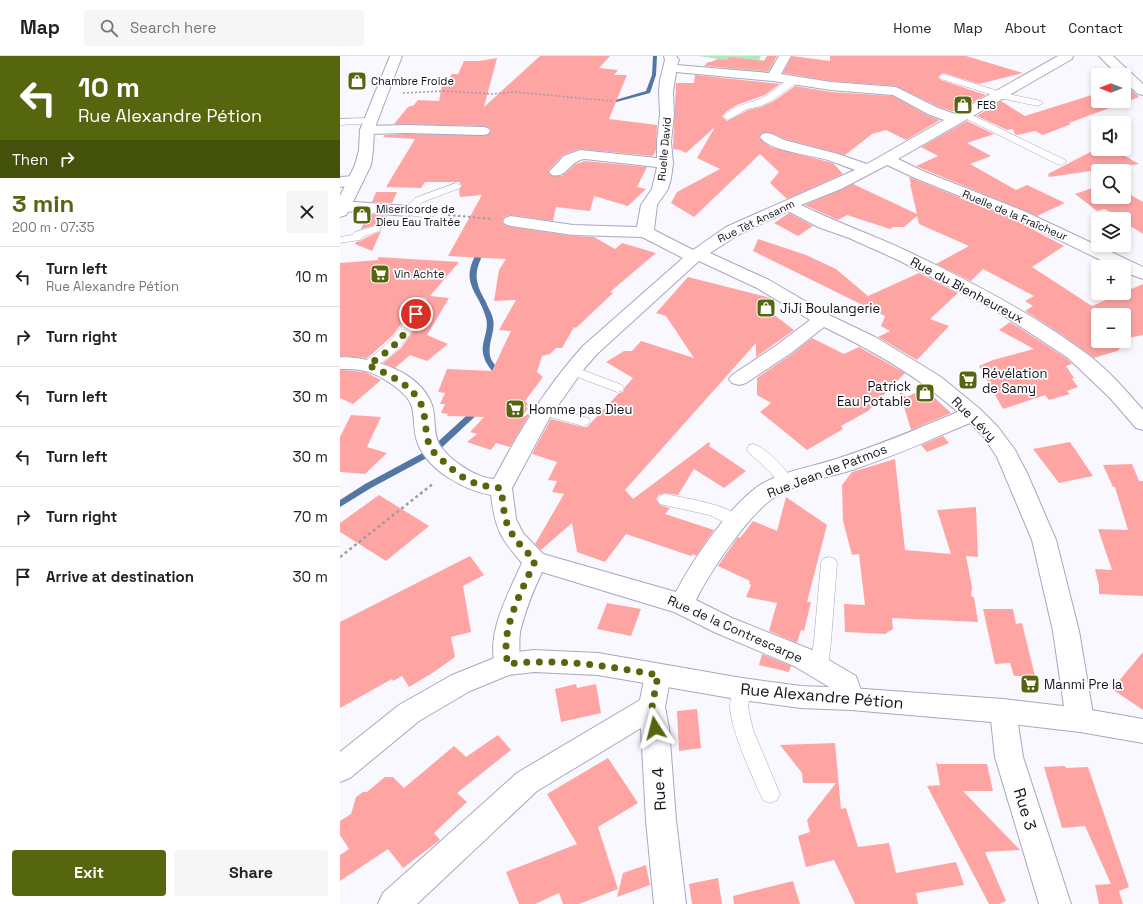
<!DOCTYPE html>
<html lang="en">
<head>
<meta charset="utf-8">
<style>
	body { margin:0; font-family:"Space Grotesk",sans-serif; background:#f6f6f6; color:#222; height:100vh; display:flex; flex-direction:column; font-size:15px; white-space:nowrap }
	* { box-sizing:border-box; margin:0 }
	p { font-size:13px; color:#767676 }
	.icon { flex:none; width:22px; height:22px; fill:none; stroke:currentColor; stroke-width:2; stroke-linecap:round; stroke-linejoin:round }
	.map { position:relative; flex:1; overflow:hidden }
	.panel { display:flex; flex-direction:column; background:#fff; width:340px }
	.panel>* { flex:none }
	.guide { background:#55660e; color:#fff; overflow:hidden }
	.needle { width:26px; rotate:270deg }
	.buttons { position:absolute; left:751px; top:12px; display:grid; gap:8px }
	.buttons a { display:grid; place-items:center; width:40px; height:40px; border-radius:4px; background:#fff; box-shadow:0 2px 6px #0003; font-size:20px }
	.pin { position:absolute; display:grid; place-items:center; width:34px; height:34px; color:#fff; margin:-17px; border:2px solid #fff; border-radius:50%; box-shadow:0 1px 4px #0007 }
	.me { position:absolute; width:44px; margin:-22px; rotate:351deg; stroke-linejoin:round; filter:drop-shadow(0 0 3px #0008) }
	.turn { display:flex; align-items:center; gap:14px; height:84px; padding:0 12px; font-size:18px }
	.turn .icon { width:52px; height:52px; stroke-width:2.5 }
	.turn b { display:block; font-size:28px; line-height:34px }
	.then { display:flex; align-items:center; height:38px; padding:0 12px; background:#0003; gap:8px; font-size:15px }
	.round { display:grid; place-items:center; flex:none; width:42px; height:42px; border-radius:4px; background:#f6f6f6 }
	.summary { display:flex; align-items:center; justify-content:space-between; height:68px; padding:0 12px }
	h1 { font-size:24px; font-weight:700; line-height:30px; color:#55660e }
	.primary-button { display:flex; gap:8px; margin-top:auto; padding:8px 12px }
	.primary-button a { flex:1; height:46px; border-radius:4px; background:#55660e; color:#fff; font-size:16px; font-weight:700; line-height:46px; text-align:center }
	.primary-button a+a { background:#f6f6f6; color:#222 }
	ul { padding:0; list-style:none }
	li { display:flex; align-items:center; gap:12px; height:60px; padding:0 12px; border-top:1px solid #e0e0e0 }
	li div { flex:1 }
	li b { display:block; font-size:15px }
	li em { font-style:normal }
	header { display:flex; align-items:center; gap:24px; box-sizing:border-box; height:56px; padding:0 20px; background:#fff; border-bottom:1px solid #e0e0e0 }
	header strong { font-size:19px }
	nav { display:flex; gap:22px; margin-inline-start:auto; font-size:14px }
	.search { width:280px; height:36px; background:#f6f6f6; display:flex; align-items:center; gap:10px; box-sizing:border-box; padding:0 14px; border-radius:4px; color:#767676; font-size:15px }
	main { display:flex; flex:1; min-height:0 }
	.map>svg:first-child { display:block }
</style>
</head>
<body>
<header>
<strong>Map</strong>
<div class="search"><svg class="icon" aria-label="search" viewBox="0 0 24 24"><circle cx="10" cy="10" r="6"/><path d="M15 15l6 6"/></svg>Search here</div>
<nav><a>Home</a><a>Map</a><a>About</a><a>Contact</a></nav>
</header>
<main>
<section class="panel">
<div class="guide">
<div class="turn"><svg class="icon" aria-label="left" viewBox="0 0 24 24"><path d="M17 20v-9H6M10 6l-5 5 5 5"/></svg><div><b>10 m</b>Rue Alexandre Pétion</div></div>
<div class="then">Then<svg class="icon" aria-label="right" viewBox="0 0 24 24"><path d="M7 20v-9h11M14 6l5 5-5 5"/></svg></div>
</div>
<div class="summary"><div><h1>3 min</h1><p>200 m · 07:35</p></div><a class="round"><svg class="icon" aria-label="close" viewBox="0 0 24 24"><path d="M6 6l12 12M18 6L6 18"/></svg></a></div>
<ul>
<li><svg class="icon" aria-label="left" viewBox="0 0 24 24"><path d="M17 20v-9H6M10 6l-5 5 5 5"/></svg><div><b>Turn left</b><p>Rue Alexandre Pétion</p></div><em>10 m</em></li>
<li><svg class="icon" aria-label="right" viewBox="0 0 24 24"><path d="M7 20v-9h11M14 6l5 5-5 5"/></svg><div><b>Turn right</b></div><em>30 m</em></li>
<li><svg class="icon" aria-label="left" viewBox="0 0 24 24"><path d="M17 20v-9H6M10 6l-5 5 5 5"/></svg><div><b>Turn left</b></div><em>30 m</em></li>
<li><svg class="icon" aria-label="left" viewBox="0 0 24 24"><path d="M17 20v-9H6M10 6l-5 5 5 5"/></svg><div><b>Turn left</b></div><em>30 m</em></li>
<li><svg class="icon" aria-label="right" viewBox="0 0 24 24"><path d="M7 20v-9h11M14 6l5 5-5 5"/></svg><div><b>Turn right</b></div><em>70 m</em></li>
<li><svg class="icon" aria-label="arrive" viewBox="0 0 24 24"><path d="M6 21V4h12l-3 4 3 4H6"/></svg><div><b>Arrive at destination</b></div><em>30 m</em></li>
</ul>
<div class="primary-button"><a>Exit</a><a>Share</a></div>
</section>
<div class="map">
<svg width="803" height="848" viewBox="0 0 803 848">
	<rect width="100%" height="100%" fill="#f9f8fe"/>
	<path fill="#b3e9b8" d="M 359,0 L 421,0 L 419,4 L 438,6 L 428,19 L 385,15 L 390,8 L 384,4 Z"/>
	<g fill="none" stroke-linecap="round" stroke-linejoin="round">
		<path fill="#5377a4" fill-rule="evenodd" d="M 313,0 L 317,0 L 316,19 L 310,37 L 265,49 L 265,47 L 306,35 L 312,19 Z
			M 143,190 L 146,192 C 134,215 133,224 146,246 C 148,252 152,257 153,263 C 156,276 146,289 151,303 C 154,309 160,314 164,320 L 160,322 L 157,322 C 153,315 146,309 144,301 C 139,288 150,275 146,262 C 140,238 121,229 134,202 C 137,198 139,192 143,190 Z
			M 136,351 L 142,351 L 143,353 L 96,397 L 31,432 L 0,451 L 0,444 L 25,428 L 90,393 Z"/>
	</g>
	<path fill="#fea5a4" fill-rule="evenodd" d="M 200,0 L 270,0 L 259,12 L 278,14 L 274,19 L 287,19 L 269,63 L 317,69 L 316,94 L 313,100 L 239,93 L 223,99 L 208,115 L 212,120 L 222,120 L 236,108 L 245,105 L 307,111 L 297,131 L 306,133 L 288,150 L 254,140 L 250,155 L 216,151 L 213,165 L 171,159 L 164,161 L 162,166 L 165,169 L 171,171 L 233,180 L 254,181 L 275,193 L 282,187 L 316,197 L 270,236 L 273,237 L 236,272 L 234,271 L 222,292 L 216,292 L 210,298 L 202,300 L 197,316 L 203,321 L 185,345 L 188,348 L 185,351 L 188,352 L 182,362 L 191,356 L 170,391 L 156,387 L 151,394 L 127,386 L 137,378 L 130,376 L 144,361 L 107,360 L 108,358 L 101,357 L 105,348 L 100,348 L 105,337 L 98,336 L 107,313 L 152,315 L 171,275 L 159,274 L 176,244 L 154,245 L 159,214 L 166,203 L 108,200 L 142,139 L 120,141 L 119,134 L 122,130 L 119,126 L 85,126 L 81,132 L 46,131 L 75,83 L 43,81 L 45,79 L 66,78 L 148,79 L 151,74 L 148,71 L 143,70 L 54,68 L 68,51 L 74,49 L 78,44 L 99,45 L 102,29 L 105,24 L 108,24 L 112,18 L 118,18 L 124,5 L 139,5 L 157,2 L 144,51 Z
		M 427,0 L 437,0 L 428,15 L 364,10 L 368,6 L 371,6 L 378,3 L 387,4 L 389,1 L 424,5 Z
		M 452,0 L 490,5 L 490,0 L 626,0 L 683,17 L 639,28 L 604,17 L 601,18 L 598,21 L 601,24 L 646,39 L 615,56 L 599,51 L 556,30 L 491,25 L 443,17 Z
		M 355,19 L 440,28 L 425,39 L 397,49 L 387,55 L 382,61 L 387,65 L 408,54 L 421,51 L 434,45 L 455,30 L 491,36 L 553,40 L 587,59 L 600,64 L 566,84 L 546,74 L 532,78 L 505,99 L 445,83 L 432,77 L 422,77 L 419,82 L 431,91 L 493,107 L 503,118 L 447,143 L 430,127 L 439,116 L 420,98 L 354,161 L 331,147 L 337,136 L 380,113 L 357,102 L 375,71 L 346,97 L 340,94 L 333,93 L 336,27 L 354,27 Z
		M 784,29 L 786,29 L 799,41 L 729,67 L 731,68 L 703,79 L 695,75 L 677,79 L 675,78 L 673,73 L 667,74 L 637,60 L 661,45 L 685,60 L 758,37 L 758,45 L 784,45 Z
		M 627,65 L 654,78 L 627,87 L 651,100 L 630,108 L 676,134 L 687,129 L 725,147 L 697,160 L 576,110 L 598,100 L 581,91 Z
		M 758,92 L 773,93 L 799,108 L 709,121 L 708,118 Z
		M 569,121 L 673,163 L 724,190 L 692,211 L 752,250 L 803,228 L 803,279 L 784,283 L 787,286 L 777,295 L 754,302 L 721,278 L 685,255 L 693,250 L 685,245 L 694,240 L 643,213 L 631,225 L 596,208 L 629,190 L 579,168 L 577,160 L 564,171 L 553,171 L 550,173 L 507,159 L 498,164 L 465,149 L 513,128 L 577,158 L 570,128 L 571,128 ZM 758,259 L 784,259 L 784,285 L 758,285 Z
		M 758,130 L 758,141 L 784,141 L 784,135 L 803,146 L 803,178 L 784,166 L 784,163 L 780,163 L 765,153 L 757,155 L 735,138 Z
		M 36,136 L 57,136 L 52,147 L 32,146 Z
		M 449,157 L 473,170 L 458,180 L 434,167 Z
		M 27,158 L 47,160 L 42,172 L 35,169 L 21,173 Z
		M 41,175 L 32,195 L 15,188 L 16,186 L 20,185 L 25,182 Z
		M 418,183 L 466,199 L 496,213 L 528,240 L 579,217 L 618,237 L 590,263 L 609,270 L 577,304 L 538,281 L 550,275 L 541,270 L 545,260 L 413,195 Z
		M 38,201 L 119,206 L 90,240 L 109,242 L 87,279 L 108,288 L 87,305 L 70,299 L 55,312 L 43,307 L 61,292 L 76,271 L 88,247 L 86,242 L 81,241 L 76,242 L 64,264 L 53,279 L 32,298 L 27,302 L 0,300 L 0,207 L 38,204 Z
		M 348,221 L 431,242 L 421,249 L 454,274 L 416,301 L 416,287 L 285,434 L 293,443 L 369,386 L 370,388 L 369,390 L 406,415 L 384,432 L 354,413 L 338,439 L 324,437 L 319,439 L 316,443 L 320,449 L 330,452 L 325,458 L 374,474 L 356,500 L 353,498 L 351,500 L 286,478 L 265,506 L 237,496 L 232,467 L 201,494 L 195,488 L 224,438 L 212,436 L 217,425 L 208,424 L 217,406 L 192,398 L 211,363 L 243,371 L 247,371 L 279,337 L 283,336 L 285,331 L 293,322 L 266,306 L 284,295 L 292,295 L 301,285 L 354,302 L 326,260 L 316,257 Z
		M 670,266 L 726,302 L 732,308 L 726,310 L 734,322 L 732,323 L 738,331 L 727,335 L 730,338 L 709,344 L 705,339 L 663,353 L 639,310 L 653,304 L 694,293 L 659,274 Z
		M 472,282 L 504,298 L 519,291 L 565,317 L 528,355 L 501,370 L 503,373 L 467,394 L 420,356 L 431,347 L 417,339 L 417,322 L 452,298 Z
		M 0,314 L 25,316 L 41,324 L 13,348 L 0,342 Z
		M 585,333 L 611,357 L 571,374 L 559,334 L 566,341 Z
		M 11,359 L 41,361 L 27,391 L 47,397 L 25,418 L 0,416 L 0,381 Z
		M 603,380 L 609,387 L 587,396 L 581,389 Z
		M 730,386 L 753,420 L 719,427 L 693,393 Z
		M 555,403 L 565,494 L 611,498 L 597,454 L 636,451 L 638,501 L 626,500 L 632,531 L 631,540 L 634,541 L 638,566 L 552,562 L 553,573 L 545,578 L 505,576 L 504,548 L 525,549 L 519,498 L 512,499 L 503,465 L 502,429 L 512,416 Z
		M 792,408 L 799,425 L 803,425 L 803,540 L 759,538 L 759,530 L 755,513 L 772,514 L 758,473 L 788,474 L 775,431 L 773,431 L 763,409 Z
		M 39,439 L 89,470 L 46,505 L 0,476 L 0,467 Z
		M 446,441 L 487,469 L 467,546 L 471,546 L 464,575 L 461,574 L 457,587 L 429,575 L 437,547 L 406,541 L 411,529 L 409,528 L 410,525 L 378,510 L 398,481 L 400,482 L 413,465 L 437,475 Z
		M 130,500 L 144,519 L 123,530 L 131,576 L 111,581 L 115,601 L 94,616 L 69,631 L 62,620 L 53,625 L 52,623 L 0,652 L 0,566 Z
		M 267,547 L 301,553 L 291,580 L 257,573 Z
		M 643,553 L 673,553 L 676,568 L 682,567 L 695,620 L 674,620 L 670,607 L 655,608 Z
		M 803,596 L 803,654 L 772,633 Z
		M 422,598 L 451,610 L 449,616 L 419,609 Z
		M 236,628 L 237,632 L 256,628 L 261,657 L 221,666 L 215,633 Z
		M 357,653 L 361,692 L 339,695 L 337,655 Z
		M 158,679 L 171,694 L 117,737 L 127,746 L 94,777 L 100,784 L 63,812 L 48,793 L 0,825 L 0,799 L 9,793 L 0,779 L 0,765 L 11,758 L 16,741 L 23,736 L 27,736 L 45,721 L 53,721 L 64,732 L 114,690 L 126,701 Z
		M 495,687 L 501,753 L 506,752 L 518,791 L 549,787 L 556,817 L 616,806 L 624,829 L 576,837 L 578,848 L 515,848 L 494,804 L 466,811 L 458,780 L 470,776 L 467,764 L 496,727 L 463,727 L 462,717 L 440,689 Z
		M 268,702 L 298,747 L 258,771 L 278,833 L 239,848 L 223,848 L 219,837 L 195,848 L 179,848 L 166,816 L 237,788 L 207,738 Z
		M 596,706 L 598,708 L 647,708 L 653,735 L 623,735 L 680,794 L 645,796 L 666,845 L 659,848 L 649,848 L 587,730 L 600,729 Z
		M 725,710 L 726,712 L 748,711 L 789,831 L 779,835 L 783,848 L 759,848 L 755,829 L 771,828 L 745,770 L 722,772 L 704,711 Z
		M 306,809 L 310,829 L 277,841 L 283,817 Z
		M 378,822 L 382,848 L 352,848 L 349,828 Z
		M 453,825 L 460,848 L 394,848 L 393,840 Z"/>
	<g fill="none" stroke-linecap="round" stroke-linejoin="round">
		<g stroke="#aaa5c2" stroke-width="1">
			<path id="service" d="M 604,18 L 664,37 L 701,45 L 703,47 L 698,50 L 655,41 L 653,39 L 601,23 L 599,21 L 601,19 Z
				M 455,21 L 458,22 L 460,24 L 458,26 L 433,44 L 421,50 L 407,53 L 388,64 L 383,61 C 394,48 412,48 426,40 C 435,35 444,24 455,21 Z
				M 624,55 L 725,104 L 726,106 L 721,109 L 717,108 L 621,60 L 619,58 Z
				M 31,62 L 36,65 L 34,67 L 0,69 L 0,63 Z
				M 116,127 L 121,130 L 120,132 L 83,146 L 76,153 L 94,156 L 96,158 L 94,160 C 87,162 67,161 62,155 L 75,142 Z
				M 35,170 L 39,171 L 41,173 C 35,179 25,177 20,184 L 0,187 L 0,181 L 12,179 L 15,176 Z
				M 81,242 L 85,243 L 87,246 C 77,269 66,288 46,303 C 39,308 33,314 24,312 L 22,309 L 24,306 C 49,289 62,274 75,246 L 77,243 Z
				M 232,310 L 282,329 L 284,332 L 282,335 L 277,336 L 227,317 L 225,314 L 227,311 Z
				M 204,350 L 248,362 L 250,365 L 248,368 L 243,370 L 199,358 L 197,355 L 199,352 Z
				M 414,388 C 427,392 447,415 455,427 L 452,431 L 447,432 L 442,431 L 430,416 L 409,397 L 407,393 L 409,389 Z
				M 325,438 C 343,442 396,449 405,466 L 403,470 L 397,472 L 369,459 L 320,448 L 317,444 L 320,440 Z
				M 489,501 L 495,503 L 497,507 L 491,585 L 488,611 L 485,616 L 479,618 L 473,616 L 470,611 L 474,585 L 481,507 L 483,503 Z
				M 402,625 L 408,628 L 411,633 L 408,651 L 413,674 L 440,738 L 437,744 L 430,747 L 423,744 C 413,722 391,675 390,651 C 390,644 392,634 396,628 Z"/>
		</g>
		<g stroke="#aaa5c2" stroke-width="2">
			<path id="minor" d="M 324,0 L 336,0 L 339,4 L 337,9 L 429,17 L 439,0 L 451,0 L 441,18 L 491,26 L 556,31 L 598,52 L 615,58 L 718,0 L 733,0 L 732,3 L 558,103 L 585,116 L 686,156 L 803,211 L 803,223 L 784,216 L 784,211 L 775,211 L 674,162 L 575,122 L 547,109 L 501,133 L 461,149 C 497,167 534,179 569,196 C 628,224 688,255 740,293 C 764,309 784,332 803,354 L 803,374 L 796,372 L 770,342 L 727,301 L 655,254 L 558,204 L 509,182 L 478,171 L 448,155 L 398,179 L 370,197 L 429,224 L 489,259 L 535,281 L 575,305 L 601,321 L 640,353 L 658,371 L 675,394 L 687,417 L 716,484 L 739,575 L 754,664 L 750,672 L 740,676 L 730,672 L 726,664 L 713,575 L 692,484 L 657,401 L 644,381 L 630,367 C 592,383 554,400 515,413 C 488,422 459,426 435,441 C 410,456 369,517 356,544 L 392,562 L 472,594 L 516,620 L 524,643 L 520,651 L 511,654 L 502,651 L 496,635 L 454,610 L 374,576 L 334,556 L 202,516 C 193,535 185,555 180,576 C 178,589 182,603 176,616 L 167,619 L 158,616 C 142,584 169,536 182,507 C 160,482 155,472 151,439 C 124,434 89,415 78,388 C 73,376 75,363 72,351 C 68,336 39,318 25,315 C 17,313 8,313 0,313 L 0,301 C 32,301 80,315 92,349 C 96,361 93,377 99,388 C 109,404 136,422 154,423 C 179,375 207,330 243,290 L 343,202 L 302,181 L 233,179 L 171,170 L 165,168 L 163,165 L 165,162 L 171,160 L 233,169 L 297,171 L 301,149 L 312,133 L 317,111 L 245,103 C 230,104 227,123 212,119 L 209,116 L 224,100 L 240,94 L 317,102 L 317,86 L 320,58 L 319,36 L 320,24 L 325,4 ZM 336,16 L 433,25 L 491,34 L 553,39 L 588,58 L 604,64 L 527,108 L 498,98 L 444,84 L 432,78 L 427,77 L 422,78 L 420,81 C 429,95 472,99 488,104 C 497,107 506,111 515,114 L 386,171 L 353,194 L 314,174 L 317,149 L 328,133 L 331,122 L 333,107 L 331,86 L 334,58 L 333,36 ZM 359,205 L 417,232 L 470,264 L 437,289 L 392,319 L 389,323 L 392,327 L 399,329 L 406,327 L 451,297 L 484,271 C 519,288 555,307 587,331 C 598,339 608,348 618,356 C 579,372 540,389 499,402 C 473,411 440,415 417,431 C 388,452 352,505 336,536 L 203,498 L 183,477 L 176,463 L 172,432 L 210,361 L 243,314 L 257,298 Z
				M 759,0 L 773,0 L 803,28 L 803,39 L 798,38 L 784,25 L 784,19 L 778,19 Z
				M 66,69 L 143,71 L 148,72 L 150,75 L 148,78 L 143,79 L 66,77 L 27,78 L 22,77 L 20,74 L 22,71 L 27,70 Z
				M 15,120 L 21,122 L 23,125 L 21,128 L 0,131 L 0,121 Z
				M 2,145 L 68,150 L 74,152 L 76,155 L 74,158 L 68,160 L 2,155 L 0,154 L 0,146 Z
				M 318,608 L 327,611 L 331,619 L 325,651 L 329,672 L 336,764 L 346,848 L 314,848 L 306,764 L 301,672 L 197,735 L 77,848 L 38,848 L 43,837 L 177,717 L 300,644 L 305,619 L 309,611 Z
				M 663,643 L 673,647 L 676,655 L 683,701 L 731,848 L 699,848 L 655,701 L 650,655 L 653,647 Z"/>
		</g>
		<g stroke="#aaa5c2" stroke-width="2">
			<path id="tertiary" d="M 50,0 L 62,0 L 34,74 L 33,94 L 31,109 L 8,156 L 6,159 L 0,161 L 0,140 L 15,109 L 19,94 L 20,74 Z
				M 194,594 L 258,597 L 402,622 L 461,630 L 511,632 L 663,643 L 740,652 L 803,663 L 803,687 L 740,676 L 663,667 L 511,654 L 461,652 L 402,644 L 258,619 L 194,616 L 169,619 L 130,635 L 79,665 L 10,722 L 0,726 L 0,696 L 59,649 L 112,619 L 167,597 Z"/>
		</g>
		<path stroke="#9e9ca4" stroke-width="1.5" stroke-dasharray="2 2" stroke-linecap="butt" d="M 63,37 L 104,35 L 152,38 L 175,36 L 272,45"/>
		<path stroke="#9e9ca4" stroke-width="2" stroke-dasharray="2.5 2.5" stroke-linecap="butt" d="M 108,159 L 153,163"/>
		<path stroke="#9e9ca4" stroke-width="2.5" stroke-dasharray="3 3" stroke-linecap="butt" d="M 0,501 L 94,427"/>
		<use href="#service" fill="#fff" fill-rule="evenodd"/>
		<use href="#minor" fill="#fff" fill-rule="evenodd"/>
		<use href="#tertiary" fill="#fff" fill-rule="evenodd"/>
	</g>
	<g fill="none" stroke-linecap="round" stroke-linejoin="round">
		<path stroke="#55660e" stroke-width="7" stroke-dasharray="0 12.6" d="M 76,258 C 63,284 52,293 28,309 C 47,318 67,326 78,343 C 87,355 84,374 89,388 C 91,395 97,399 102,404 C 122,423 133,430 161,432 L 165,463 L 174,482 L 195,505 C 184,530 168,559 166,587 C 166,594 167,601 167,608 C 218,602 268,610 318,619 L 312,651 L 315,672"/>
	</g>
	<defs>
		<g id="shop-square" transform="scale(1)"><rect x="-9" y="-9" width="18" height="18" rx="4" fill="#55660e" stroke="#fff"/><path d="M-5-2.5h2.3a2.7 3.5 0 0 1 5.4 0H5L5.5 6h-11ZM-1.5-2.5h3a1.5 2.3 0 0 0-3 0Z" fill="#fff"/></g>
		<g id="supermarket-square" transform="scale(1)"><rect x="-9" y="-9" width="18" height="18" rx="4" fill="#55660e" stroke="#fff"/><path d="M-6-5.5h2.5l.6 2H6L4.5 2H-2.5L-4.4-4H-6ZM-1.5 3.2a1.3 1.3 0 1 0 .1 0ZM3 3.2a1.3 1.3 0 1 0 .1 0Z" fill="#fff"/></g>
	</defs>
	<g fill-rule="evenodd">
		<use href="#shop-square" x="17" y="25"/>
		<use href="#shop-square" x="623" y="49"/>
		<use href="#shop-square" x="22" y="159"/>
		<use href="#supermarket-square" x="40" y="218"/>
		<use href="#shop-square" x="426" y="252"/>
		<use href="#supermarket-square" x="628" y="324"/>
		<use href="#shop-square" x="585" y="337"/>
		<use href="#supermarket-square" x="175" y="353"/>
		<use href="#supermarket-square" x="690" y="628"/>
	</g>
	<g text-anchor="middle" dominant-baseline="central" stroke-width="3.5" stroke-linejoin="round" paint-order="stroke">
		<g font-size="11" fill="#13111b" stroke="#fff" text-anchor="start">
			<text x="31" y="25">Chambre Froide</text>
			<text x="637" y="49">FES</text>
			<text x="36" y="153">Misericorde de<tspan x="36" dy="13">Dieu Eau Traitée</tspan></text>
			<text x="54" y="218">Vin Achte</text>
		</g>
		<g font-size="11" fill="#13111b" stroke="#fff">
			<text transform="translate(324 93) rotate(-85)">Ruelle David</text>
			<text transform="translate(675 159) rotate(23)">Ruelle de la Fraîcheur</text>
			<text transform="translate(416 165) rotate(-26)">Rue Tèt Ansanm</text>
		</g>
		<g font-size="13" fill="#13111b" stroke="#fff">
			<text transform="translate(627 234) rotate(28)">Rue du Bienheureux</text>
			<text transform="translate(634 363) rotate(45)">Rue Lévy</text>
			<text transform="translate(487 415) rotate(-21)">Rue Jean de Patmos</text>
			<text transform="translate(395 573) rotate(24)">Rue de la Contrescarpe</text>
		</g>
		<g font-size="13" fill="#13111b" stroke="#fff" text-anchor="start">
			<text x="440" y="252">JiJi Boulangerie</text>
			<text x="642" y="317">Révélation<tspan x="642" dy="15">de Samy</tspan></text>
			<text x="571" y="330" text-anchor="end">Patrick<tspan x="571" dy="15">Eau Potable</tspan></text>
			<text x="189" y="353">Homme pas Dieu</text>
			<text x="704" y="628">Manmi Pre la</text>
		</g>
		<g font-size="16" fill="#13111b" stroke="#fff">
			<text transform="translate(482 640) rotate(5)">Rue Alexandre Pétion</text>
			<text transform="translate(319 733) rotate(-94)">Rue 4</text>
			<text transform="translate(685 753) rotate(73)">Rue 3</text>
		</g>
	</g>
</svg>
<div class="buttons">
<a><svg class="needle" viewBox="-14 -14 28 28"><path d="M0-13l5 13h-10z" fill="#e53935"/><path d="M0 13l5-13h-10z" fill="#767676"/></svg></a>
<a><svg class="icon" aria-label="sound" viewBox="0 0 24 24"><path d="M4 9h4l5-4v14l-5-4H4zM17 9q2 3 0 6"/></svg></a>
<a><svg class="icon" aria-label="search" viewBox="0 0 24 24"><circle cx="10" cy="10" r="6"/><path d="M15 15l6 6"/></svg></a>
<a><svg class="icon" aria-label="layers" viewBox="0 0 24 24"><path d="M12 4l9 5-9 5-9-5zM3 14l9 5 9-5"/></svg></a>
<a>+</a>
<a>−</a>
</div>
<div class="pin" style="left:76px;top:258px;background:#d93025"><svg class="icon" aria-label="arrive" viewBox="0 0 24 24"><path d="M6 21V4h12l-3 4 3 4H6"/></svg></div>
<svg class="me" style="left:315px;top:672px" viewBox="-20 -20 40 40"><path d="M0-17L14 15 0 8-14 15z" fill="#55660e" stroke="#fff" stroke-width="4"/></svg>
</div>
</main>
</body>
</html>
